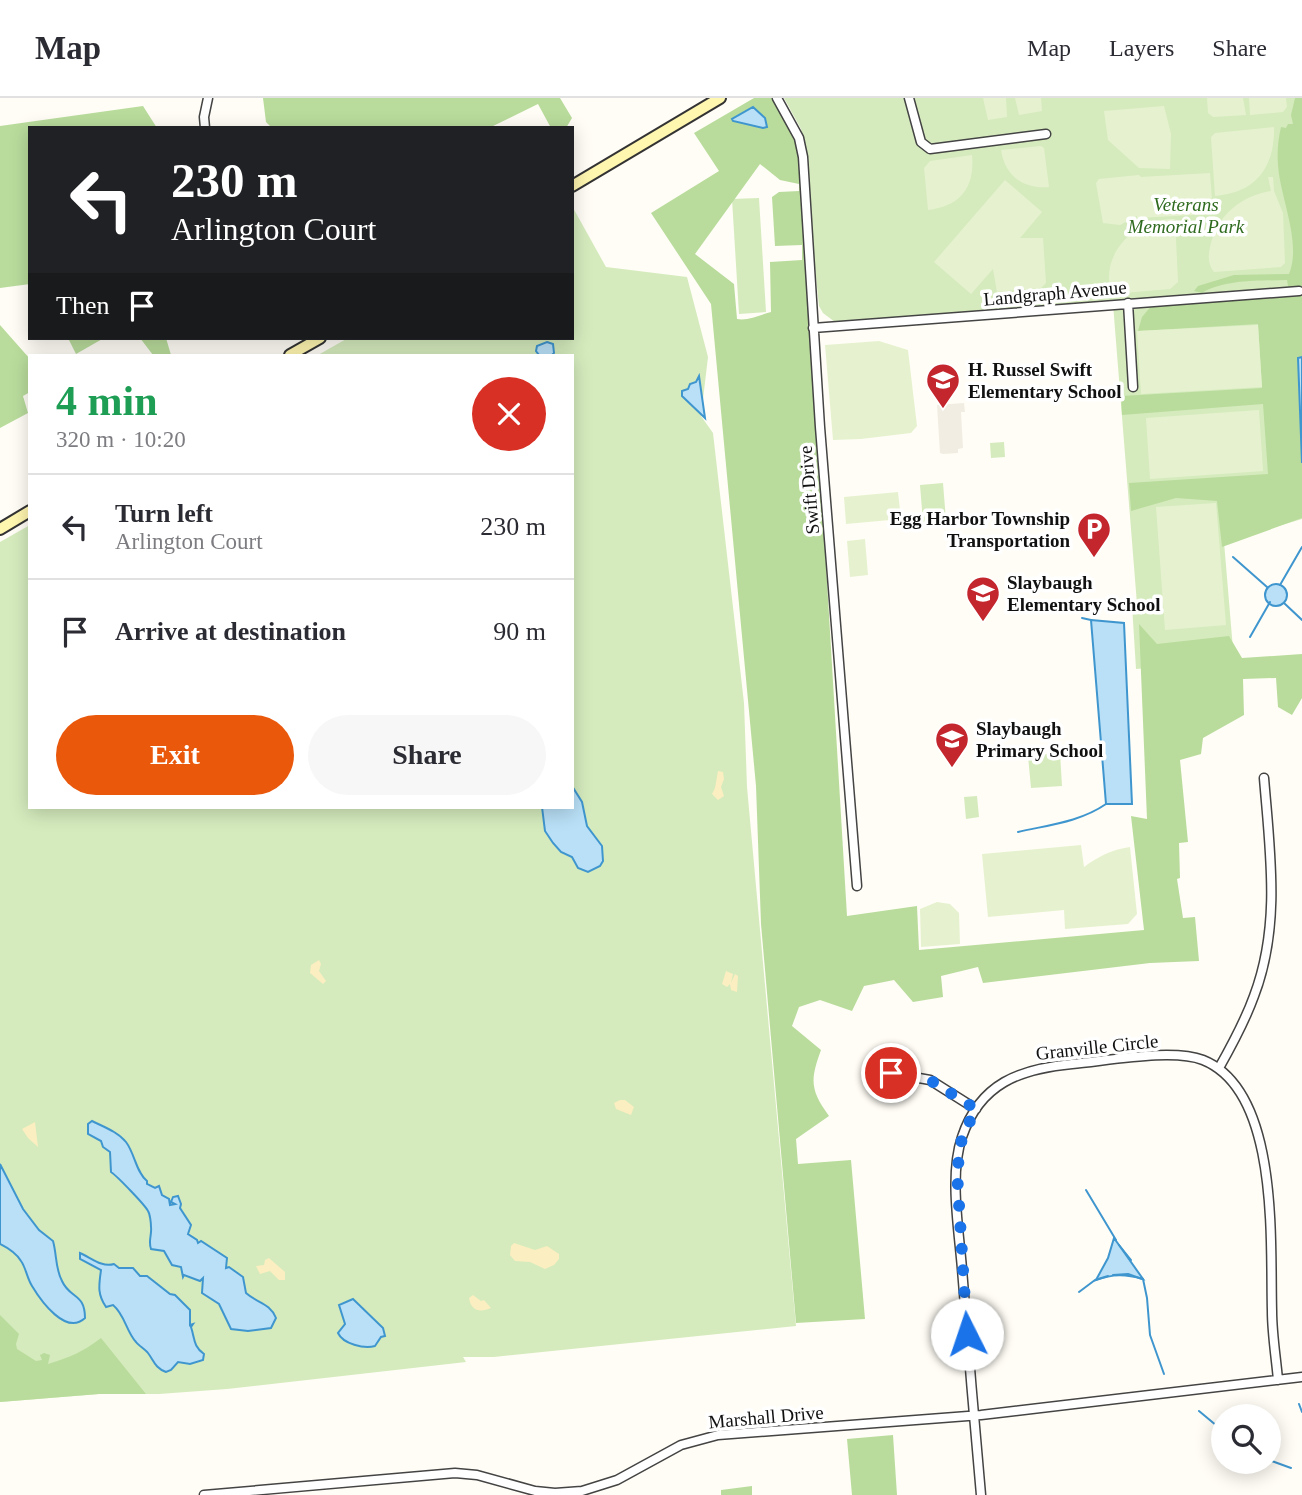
<!DOCTYPE html>
<html lang="en">
<head>
<meta charset="utf-8">
<style>
	body { margin:0; font-family:Georgia,serif; background:#f7f7f7; color:#2b2b33; height:100vh; display:flex; flex-direction:column; font-size:26px; white-space:nowrap }
	* { box-sizing:border-box; margin:0 }
	p { font-size:23px; color:#7c7c81 }
	.icon { flex:none; width:38px; height:38px; fill:none; stroke:currentColor; stroke-width:2; stroke-linecap:round; stroke-linejoin:round }
	.map { position:relative; flex:1; overflow:hidden }
	.panel { position:absolute; left:28px; top:256px; width:546px; height:455px; display:flex; flex-direction:column; background:#fff; border-radius:0px; box-shadow:0 4px 18px #0003 }
	.panel>* { flex:none }
	.guide { position:absolute; left:28px; top:28px; width:546px; height:214px; border-radius:0px; box-shadow:0 4px 18px #0003; background:#202124; color:#fff; overflow:hidden }
	.tools { position:absolute; left:1211px; top:1306px; display:grid; gap:14px }
	.tools a { display:grid; place-items:center; width:70px; height:70px; border-radius:50%; background:#fff; box-shadow:0 4px 18px #0003; font-size:35px }
	.pin { position:absolute; display:grid; place-items:center; width:60px; height:60px; color:#fff; margin:-30px; border:4px solid #fff; border-radius:50%; box-shadow:0 2px 7px #0007 }
	.me { position:absolute; width:77px; margin:-38px; rotate:356deg; stroke-linejoin:round; filter:drop-shadow(0 0 5px #0008) }
	.turn { display:flex; align-items:center; gap:24px; height:147px; padding:0 28px; font-size:32px }
	.turn .icon { width:91px; height:91px; stroke-width:2.5 }
	.turn b { display:block; font-size:49px; line-height:60px }
	.then { display:flex; align-items:center; height:66px; padding:0 28px; background:#0003; gap:14px; font-size:26px }
	.round { display:grid; place-items:center; flex:none; width:74px; height:74px; border-radius:37px; background:#f7f7f7 }
	.headline { display:flex; align-items:center; justify-content:space-between; height:119px; padding:0 28px }
	h1 { font-size:42px; font-weight:600; line-height:52px; color:#1e9e55 }
	.cta { display:flex; gap:14px; margin-top:auto; padding:14px 28px }
	.cta a { flex:1; height:80px; border-radius:42px; background:#ea580c; color:#fff; font-size:28px; font-weight:600; line-height:80px; text-align:center }
	.cta a+a { background:#f7f7f7; color:#2b2b33 }
	ul { padding:0; list-style:none }
	li { display:flex; align-items:center; gap:21px; height:105px; padding:0 28px; border-top:2px solid #e1e1e2 }
	li div { flex:1 }
	li b { display:block; font-size:26px }
	li em { font-style:normal }
	header { display:flex; align-items:center; gap:42px; box-sizing:border-box; height:98px; padding:0 35px; background:#fff; border-bottom:2px solid #e1e1e2 }
	header strong { font-size:33px }
	nav { display:flex; gap:38px; margin-inline-start:auto; font-size:24px }
	.map>svg:first-child { display:block }
</style>
</head>
<body>
<header>
<strong>Map</strong>
<nav><a>Map</a><a>Layers</a><a>Share</a></nav>
</header>
<div class="map">
<svg width="1302" height="1397" viewBox="0 0 1302 1397">
	<rect width="100%" height="100%" fill="#fffdf5"/>
	<path fill="#d5ebbd" d="M 784,0 L 1302,0 L 1302,421 L 1224,444 L 1234,563 L 1136,571 L 1132,507 L 1137,506 L 1113,206 L 934,220 L 933,216 L 835,224 L 823,215 L 819,208 L 801,31 Z
		M 759,100 L 766,214 L 739,216 L 732,101 Z
		M 572,108 L 606,169 L 687,179 L 708,259 L 701,318 L 713,335 L 744,605 L 747,689 L 796,1228 L 494,1259 L 463,1259 L 466,1264 L 227,1291 L 159,1296 L 99,1296 L 0,1304 L 0,444 L 30,427 L 30,709 L 572,709 L 572,257 L 318,257 L 348,240 L 572,240 Z
		M 1004,344 L 1005,359 L 991,360 L 990,345 Z
		M 943,385 L 946,422 L 923,424 L 920,387 Z
		M 1060,655 L 1062,688 L 1031,690 L 1028,658 Z
		M 977,698 L 979,719 L 966,721 L 964,699 Z"/>
	<path fill="#b9dc9c" fill-rule="evenodd" d="M 263,0 L 560,0 L 572,20 L 566,30 L 551,30 L 538,6 L 489,30 L 272,30 L 266,24 Z
		M 754,0 L 778,0 L 795,27 L 805,116 L 847,818 L 917,808 L 919,852 L 1144,832 L 1131,718 L 1147,721 L 1139,526 L 1157,546 L 1229,538 L 1242,560 L 1302,556 L 1302,600 L 1292,617 L 1278,609 L 1276,580 L 1243,581 L 1244,617 L 1203,640 L 1201,656 L 1180,662 L 1188,744 L 1179,745 L 1180,780 L 1177,781 L 1183,820 L 1195,819 L 1199,863 L 1150,865 L 983,885 L 978,869 L 941,878 L 943,899 L 913,904 L 894,882 L 864,888 L 852,913 L 820,902 L 799,909 L 792,928 L 821,952 C 810,982 810,992 829,1018 L 796,1041 L 798,1066 L 851,1062 L 865,1221 L 796,1225 L 761,826 L 756,688 L 711,206 L 651,115 L 719,73 L 694,35 ZM 760,66 L 780,82 L 799,86 L 799,93 L 779,94 L 772,99 L 775,148 L 802,147 L 802,162 L 770,164 L 771,214 C 760,217 748,223 737,221 L 734,186 L 695,156 Z
		M 1295,0 L 1302,0 L 1302,420 L 1222,449 L 1217,403 L 1176,400 L 1131,413 L 1129,385 L 1268,376 L 1263,306 L 1122,317 L 1121,298 L 1262,290 L 1258,226 L 1138,233 L 1142,219 L 1152,207 L 1297,191 L 1288,188 L 1287,182 C 1261,183 1225,181 1202,195 L 1194,193 L 1198,188 L 1234,177 L 1289,176 C 1302,145 1280,99 1278,67 C 1277,54 1278,42 1281,29 L 1286,30 L 1288,26 L 1293,26 L 1291,17 Z
		M 143,8 L 157,30 L 30,30 L 30,186 L 0,190 L 0,28 Z
		M 0,227 L 30,261 L 30,294 L 23,298 L 28,315 L 0,330 Z
		M 68,240 L 104,240 L 76,256 Z
		M 140,240 L 166,240 L 171,257 L 153,257 Z
		M 0,1217 L 19,1236 L 16,1246 L 17,1251 L 36,1263 L 42,1262 L 40,1257 L 44,1255 L 50,1257 L 48,1266 C 70,1259 83,1254 101,1240 L 146,1296 L 99,1296 L 0,1304 Z
		M 893,1337 L 897,1397 L 852,1397 L 847,1341 Z
		M 752,1388 L 752,1397 L 721,1397 L 721,1392 Z"/>
	<path fill="#fbeec1" d="M 718,673 L 723,674 L 724,681 L 721,689 L 724,698 L 718,702 L 712,696 L 715,690 Z
		M 319,862 L 321,866 L 319,873 L 326,883 L 323,886 L 310,875 L 311,867 Z
		M 726,873 L 733,876 L 731,885 L 735,876 L 738,878 L 737,894 L 731,892 L 730,886 L 727,889 L 722,886 Z
		M 620,1002 L 625,1002 L 634,1009 L 631,1017 L 616,1011 L 614,1005 Z
		M 35,1024 L 38,1049 L 28,1040 L 22,1031 Z
		M 514,1145 L 535,1152 L 547,1148 L 559,1156 L 559,1161 L 554,1167 L 545,1171 L 530,1164 L 515,1163 L 510,1157 L 511,1148 Z
		M 269,1160 L 285,1174 L 285,1182 L 279,1182 L 270,1173 L 260,1176 L 256,1168 L 264,1167 L 265,1162 Z
		M 473,1197 L 481,1203 L 484,1202 L 491,1210 C 480,1215 471,1213 469,1200 Z"/>
	<path fill="#e6f2cf" d="M 983,0 L 1006,0 L 1007,19 L 988,22 Z
		M 1015,0 L 1041,0 L 1042,13 L 1019,17 Z
		M 1207,0 L 1243,0 L 1246,17 L 1213,19 L 1208,15 Z
		M 1249,0 L 1286,0 L 1287,9 L 1283,14 L 1250,17 Z
		M 1164,8 L 1171,36 L 1170,71 L 1139,70 L 1108,42 L 1104,13 Z
		M 1274,29 C 1275,69 1256,95 1215,98 L 1211,39 L 1215,35 Z
		M 1041,48 L 1044,50 L 1049,89 C 1023,91 1005,78 1001,52 Z
		M 972,57 C 975,90 960,108 928,112 L 924,70 L 930,63 Z
		M 1210,75 L 1213,116 L 1137,120 L 1137,118 L 1120,127 L 1103,125 L 1096,85 L 1099,81 L 1139,77 L 1141,79 Z
		M 1268,79 L 1273,79 L 1274,93 L 1283,115 L 1285,165 L 1281,169 L 1214,174 C 1208,167 1208,158 1210,149 C 1217,117 1241,98 1271,93 Z
		M 1005,82 L 1042,114 L 1020,140 L 1043,140 L 1046,185 L 1041,190 L 997,194 L 993,171 L 971,196 L 934,164 Z
		M 1175,121 L 1178,184 L 1170,191 L 1112,196 C 1098,156 1136,120 1175,121 Z
		M 1258,227 L 1262,289 L 1141,296 L 1137,233 Z
		M 879,243 L 908,252 L 917,328 L 911,335 L 861,341 L 833,342 L 825,247 Z
		M 1259,312 L 1263,373 L 1150,381 L 1146,320 Z
		M 898,394 L 901,421 L 846,426 L 844,399 Z
		M 1216,405 L 1226,527 L 1165,532 L 1156,409 Z
		M 865,441 L 868,477 L 850,479 L 847,443 Z
		M 1081,747 L 1084,769 C 1099,758 1111,752 1130,749 L 1137,816 L 1128,826 L 1065,831 L 1064,812 L 988,819 L 982,756 Z
		M 937,804 L 950,806 L 959,815 L 960,846 L 921,849 L 920,811 Z"/>
	<path fill="#f1ede2" d="M 964,305 L 965,314 L 961,314 L 963,350 L 958,351 L 958,355 L 943,356 L 940,355 L 937,307 Z"/>
	<path fill="#b9e0f7" stroke="#3f96cf" stroke-width="2" d="M 753,9 L 765,20 L 767,29 L 763,30 L 733,23 L 732,21 Z
		M 547,244 L 553,246 L 554,255 L 552,257 L 539,257 L 536,253 L 537,248 Z
		M 1302,259 L 1302,365 L 1298,260 Z
		M 699,278 L 705,320 L 682,298 L 682,293 L 688,291 L 690,286 L 696,284 Z
		M1265 497a11 11 0 1 1 22 0a11 11 0 1 1-22 0Z
		M 1091,522 L 1124,525 L 1132,706 L 1106,706 Z
		M 572,688 L 582,704 L 587,728 L 602,748 L 603,763 L 600,768 L 588,774 L 578,770 L 572,759 L 561,754 L 553,745 L 545,733 L 542,709 L 572,709 Z
		M 92,1023 C 104,1029 118,1034 126,1044 C 135,1056 136,1074 147,1083 L 147,1086 L 155,1090 L 159,1088 L 162,1097 L 169,1101 L 170,1107 L 175,1106 L 171,1104 L 173,1099 L 178,1098 L 181,1106 L 180,1110 L 191,1127 L 188,1136 L 197,1142 L 198,1145 L 201,1143 L 227,1160 L 226,1170 L 229,1169 L 243,1179 L 246,1195 C 257,1205 270,1205 276,1220 L 271,1230 L 248,1233 L 231,1231 L 219,1206 L 202,1195 L 203,1180 L 200,1183 L 184,1177 L 183,1179 L 181,1169 L 172,1167 L 164,1153 L 151,1151 C 148,1143 152,1137 151,1129 C 151,1125 150,1116 148,1113 C 145,1107 117,1078 111,1074 L 110,1054 L 103,1049 L 101,1043 L 88,1036 L 88,1026 Z
		M 0,1066 L 23,1111 L 39,1132 L 53,1143 C 57,1157 55,1170 62,1183 C 70,1201 85,1195 85,1220 C 66,1238 41,1203 32,1188 C 27,1180 26,1170 21,1163 C 16,1155 8,1150 0,1146 Z
		M 1114,1140 L 1143,1181 C 1125,1176 1113,1176 1096,1182 L 1108,1160 Z
		M 80,1155 C 90,1159 102,1170 114,1166 L 119,1170 L 133,1170 L 140,1178 L 147,1178 L 170,1196 L 175,1197 L 190,1212 L 190,1227 L 193,1226 L 191,1229 C 195,1241 193,1248 204,1256 L 203,1262 L 190,1266 L 178,1264 L 171,1272 L 166,1274 C 155,1270 154,1263 148,1255 C 145,1251 139,1248 136,1244 C 126,1233 125,1217 113,1207 L 106,1209 C 97,1196 99,1187 101,1172 L 80,1161 Z
		M 353,1201 L 383,1230 L 385,1238 L 381,1239 L 375,1248 C 364,1251 343,1246 338,1235 L 345,1226 L 339,1207 Z"/>
	<g fill="none" stroke-linecap="round" stroke-linejoin="round">
		<path stroke="#3f96cf" stroke-width="2" d="M 1233,459 L 1267,489
			M 1280,487 L 1302,449
			M 1284,505 L 1302,522
			M 1082,520 L 1091,522
			M 1250,539 L 1270,504
			M 1018,734 C 1048,727 1080,724 1106,706
			M 1086,1092 L 1116,1142
			M 1119,1147 L 1131,1162
			M 1113,1177 L 1128,1176 L 1142,1181
			M 1143,1181 L 1147,1200 L 1150,1237 L 1164,1276
			M 1079,1194 L 1095,1182 L 1108,1178
			M 1299,1306 L 1302,1314
			M 1199,1313 L 1223,1333
			M 1269,1362 L 1291,1370"/>
		<g stroke="#444" stroke-width="11">
			<path id="minor" d="M 777,0 L 799,40 L 803,59 L 820,329 L 857,788
				M 909,0 L 921,44 L 930,51 L 1046,36
				M 205,30 L 204,19 L 208,0
				M 1128,205 L 1133,289
				M 813,230 L 1299,193
				M 1219,970 C 1232,947 1245,923 1254,898 C 1281,827 1270,754 1264,680
				M 891,975 L 930,982 L 976,1011
				M 204,1397 L 455,1375 L 477,1377 L 535,1393 L 555,1395 L 582,1393 L 617,1382 L 681,1347 L 718,1337 L 981,1317 L 1302,1279
				M 981,1397 C 974,1322 968,1246 962,1171 C 959,1132 949,1077 962,1039 C 980,985 1020,971 1072,966 C 1107,963 1172,950 1203,962 C 1280,993 1270,1145 1272,1213 C 1272,1236 1276,1259 1278,1282"/>
		</g>
		<g stroke="#333" stroke-width="14">
			<path id="secondary" d="M 572,88 L 720,0
				M 290,257 L 320,240
				M 0,431 L 30,413"/>
		</g>
		<use href="#minor" stroke="#fff" stroke-width="8"/>
		<use href="#secondary" stroke="#fff6b0" stroke-width="10"/>
	</g>
	<g fill="none" stroke-linecap="round" stroke-linejoin="round">
		<path stroke="#1a73e8" stroke-width="12" stroke-dasharray="0 21.6" d="M 891,975 L 930,982 L 976,1011 L 962,1039 L 957,1074 L 967,1236"/>
	</g>
	<defs>
		<g id="school-pin" transform="scale(1.75)"><path d="M0 17L-7.5 6A9.5 9.5 0 1 1 7.5 6Z" fill="#c4262e" stroke="#fff"/><path d="M0-5L7-2L0 1L-7-2ZM-4 1L0 2.5L4 1V4Q0 6-4 4Z" fill="#fff"/></g>
		<g id="parking-pin" transform="scale(1.75)"><path d="M0 17L-7.5 6A9.5 9.5 0 1 1 7.5 6Z" fill="#c4262e" stroke="#fff"/><path d="M-3.5-5.5H1a3.5 3.5 0 0 1 0 7H-1V5.5H-3.5ZM-1-3.4V-.6H.8a1.4 1.4 0 0 0 0-2.8Z" fill="#fff"/></g>
	</defs>
	<g fill-rule="evenodd">
		<use href="#school-pin" x="943" y="282"/>
		<use href="#parking-pin" x="1094" y="431"/>
		<use href="#school-pin" x="983" y="495"/>
		<use href="#school-pin" x="952" y="641"/>
	</g>
	<g text-anchor="middle" dominant-baseline="central" stroke-width="7" stroke-linejoin="round" paint-order="stroke">
		<g font-size="19" font-style="italic" fill="#2f6b1f" stroke="#fff">
			<text x="1186" y="106">Veterans<tspan x="1186" dy="22">Memorial Park</tspan></text>
		</g>
		<g font-size="19" fill="#111" stroke="#fff">
			<text transform="translate(1055 195) rotate(-5)">Landgraph Avenue</text>
			<text transform="translate(809 392) rotate(-95)">Swift Drive</text>
			<text transform="translate(1097 949) rotate(-6)">Granville Circle</text>
			<text transform="translate(766 1319) rotate(-5)">Marshall Drive</text>
		</g>
		<g font-size="19" font-weight="bold" fill="#111" stroke="#fff" text-anchor="start">
			<text x="968" y="271">H. Russel Swift<tspan x="968" dy="22">Elementary School</tspan></text>
			<text x="1070" y="420" text-anchor="end">Egg Harbor Township<tspan x="1070" dy="22">Transportation</tspan></text>
			<text x="1007" y="484">Slaybaugh<tspan x="1007" dy="22">Elementary School</tspan></text>
			<text x="976" y="630">Slaybaugh<tspan x="976" dy="22">Primary School</tspan></text>
		</g>
	</g>
</svg>
<div class="tools">
<a><svg class="icon" aria-label="search" viewBox="0 0 24 24"><circle cx="10" cy="10" r="6"/><path d="M15 15l6 6"/></svg></a>
</div>
<div class="pin" style="left:891px;top:975px;background:#d93025"><svg class="icon" aria-label="arrive" viewBox="0 0 24 24"><path d="M6 21V4h12l-3 4 3 4H6"/></svg></div>
<svg class="me" style="left:967px;top:1236px" viewBox="-20 -20 40 40"><circle r="19" fill="#fff"/><path d="M0-13L10 11 0 6-10 11z" fill="#1a73e8"/></svg>
<div class="guide">
<div class="turn"><svg class="icon" aria-label="left" viewBox="0 0 24 24"><path d="M17 20v-9H6M10 6l-5 5 5 5"/></svg><div><b>230 m</b>Arlington Court</div></div>
<div class="then">Then<svg class="icon" aria-label="arrive" viewBox="0 0 24 24"><path d="M6 21V4h12l-3 4 3 4H6"/></svg></div>
</div>
<section class="panel">
<div class="headline"><div><h1>4 min</h1><p>320 m · 10:20</p></div><a class="round" style="background:#d93025;color:#fff"><svg class="icon" aria-label="close" viewBox="0 0 24 24"><path d="M6 6l12 12M18 6L6 18"/></svg></a></div>
<ul>
<li><svg class="icon" aria-label="left" viewBox="0 0 24 24"><path d="M17 20v-9H6M10 6l-5 5 5 5"/></svg><div><b>Turn left</b><p>Arlington Court</p></div><em>230 m</em></li>
<li><svg class="icon" aria-label="arrive" viewBox="0 0 24 24"><path d="M6 21V4h12l-3 4 3 4H6"/></svg><div><b>Arrive at destination</b></div><em>90 m</em></li>
</ul>
<div class="cta"><a>Exit</a><a>Share</a></div>
</section>
</div>
</body>
</html>
